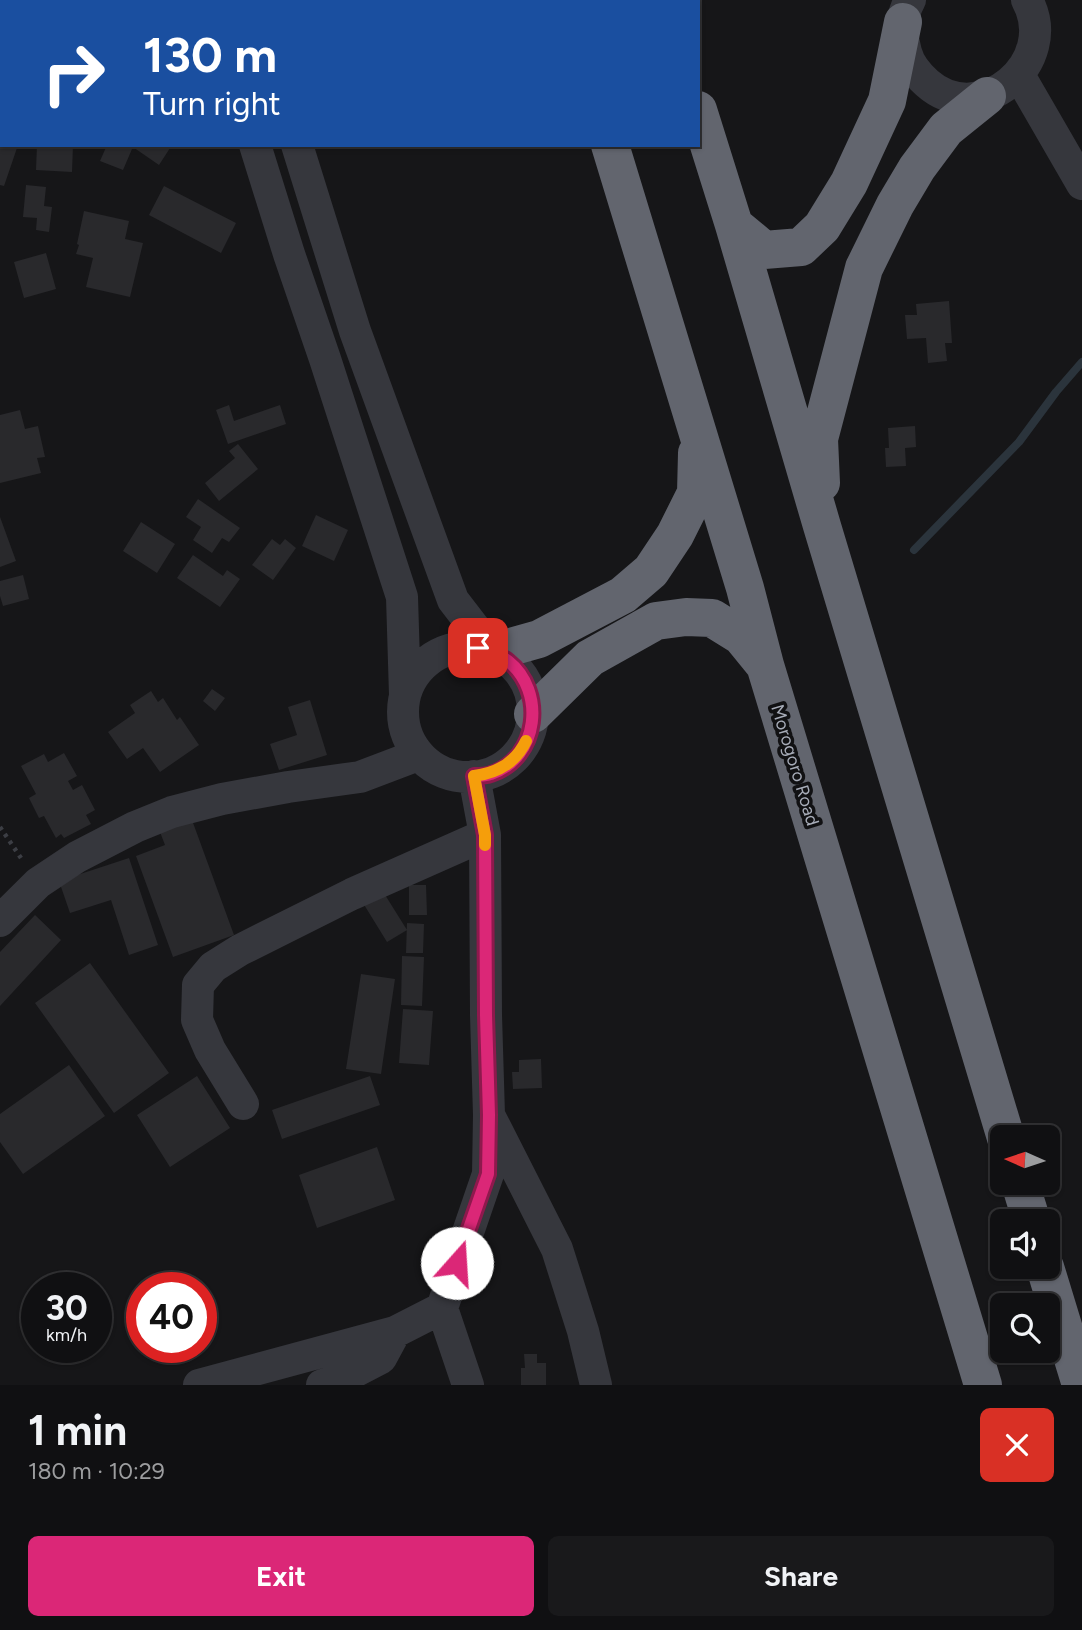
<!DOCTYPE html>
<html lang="en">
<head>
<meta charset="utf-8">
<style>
	body { margin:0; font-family:Figtree,sans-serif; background:#19191b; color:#f1f3f6; height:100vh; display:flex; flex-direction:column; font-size:26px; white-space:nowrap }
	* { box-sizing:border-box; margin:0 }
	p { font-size:23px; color:#9c9d9f }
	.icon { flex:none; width:38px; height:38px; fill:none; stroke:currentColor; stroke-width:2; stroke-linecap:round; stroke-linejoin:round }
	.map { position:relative; height:1385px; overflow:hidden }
	.sheet { display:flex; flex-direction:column; background:#101012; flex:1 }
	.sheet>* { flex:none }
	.top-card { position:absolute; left:0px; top:0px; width:700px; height:147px; box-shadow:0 2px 5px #0004,0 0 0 2px #303032; background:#1a4fa0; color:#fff; overflow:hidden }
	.needle { width:46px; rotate:273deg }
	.fabs { position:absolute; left:990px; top:1125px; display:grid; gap:14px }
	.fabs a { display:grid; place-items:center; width:70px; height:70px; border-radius:10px; background:#101012; box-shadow:0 2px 5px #0004,0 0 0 2px #303032; font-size:35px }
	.speed { position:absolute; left:21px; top:1272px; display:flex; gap:14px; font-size:35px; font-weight:700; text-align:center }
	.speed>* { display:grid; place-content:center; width:91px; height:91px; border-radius:50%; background:#101012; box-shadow:0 2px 5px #0004,0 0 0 2px #303032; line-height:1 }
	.speed small { font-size:18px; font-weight:400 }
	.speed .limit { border:10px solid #d22; background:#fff; color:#111 }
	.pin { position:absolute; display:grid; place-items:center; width:60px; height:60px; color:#fff; margin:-30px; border-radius:14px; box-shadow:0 4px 10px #0006 }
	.me { position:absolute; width:77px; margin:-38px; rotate:19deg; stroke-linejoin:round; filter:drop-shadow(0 0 5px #0008) }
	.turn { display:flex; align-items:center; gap:24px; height:147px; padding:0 28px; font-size:32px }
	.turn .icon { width:91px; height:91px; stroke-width:2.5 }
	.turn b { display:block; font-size:49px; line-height:60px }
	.round { display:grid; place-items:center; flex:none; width:74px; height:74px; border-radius:10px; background:#19191b }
	.head { display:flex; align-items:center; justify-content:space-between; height:119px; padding:0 28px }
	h1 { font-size:42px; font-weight:700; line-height:52px }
	.action { display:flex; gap:14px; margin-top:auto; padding:14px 28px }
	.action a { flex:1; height:80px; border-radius:10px; background:#db2777; color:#fff; font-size:28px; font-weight:700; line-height:80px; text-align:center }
	.action a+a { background:#19191b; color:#f1f3f6 }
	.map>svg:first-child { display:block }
</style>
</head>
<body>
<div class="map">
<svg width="1082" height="1385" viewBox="0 0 1082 1385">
	<rect width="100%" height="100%" fill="#161618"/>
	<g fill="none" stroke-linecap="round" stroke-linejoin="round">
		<path stroke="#2b343c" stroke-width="8" d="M 914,550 L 1019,442 L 1056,392 L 1082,362"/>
	</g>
	<path fill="#29292c" d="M 0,145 L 18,145 L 4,186 L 0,185 Z
		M 37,145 L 73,145 L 72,172 L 36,170 Z
		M 107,145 L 122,145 L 132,149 L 123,170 L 100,161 Z
		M 130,145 L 172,145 L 159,165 Z
		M 26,185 L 46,187 L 44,206 L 52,207 L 49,232 L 36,230 L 37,218 L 23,217 Z
		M 164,186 L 236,223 L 221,253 L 149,215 Z
		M 84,211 L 129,221 L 125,239 L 143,243 L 130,297 L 86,287 L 93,258 L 76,254 L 79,245 L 77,244 Z
		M 46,253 L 56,289 L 24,298 L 14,262 Z
		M 949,301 L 952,343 L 945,343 L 947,361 L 928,363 L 926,338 L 907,339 L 905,315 L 917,315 L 916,304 Z
		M 229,405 L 234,421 L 280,405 L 286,424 L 228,444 L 216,410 Z
		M 20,410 L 25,429 L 38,426 L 45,457 L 37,458 L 41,473 L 0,483 L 0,415 Z
		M 915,426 L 916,447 L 905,448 L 906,466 L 886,467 L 885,448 L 889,448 L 888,428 Z
		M 238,444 L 258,469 L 219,501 L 205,483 L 235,458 L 229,451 Z
		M 198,499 L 240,528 L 229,542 L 222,538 L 212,553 L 193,540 L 201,527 L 186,517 Z
		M 316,515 L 348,530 L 334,561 L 302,546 Z
		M 0,517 L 16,561 L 0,567 Z
		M 141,522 L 175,544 L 157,573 L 123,551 Z
		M 272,539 L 280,545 L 285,539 L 296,548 L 273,580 L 252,565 Z
		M 193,555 L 223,576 L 227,570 L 240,579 L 220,607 L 177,578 Z
		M 23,575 L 29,599 L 3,606 L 0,596 L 0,581 Z
		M 212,689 L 225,698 L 215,711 L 203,701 Z
		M 151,691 L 158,702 L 163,698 L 177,720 L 180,717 L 199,745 L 160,772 L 143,748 L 127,759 L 108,732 L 135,713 L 130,705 Z
		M 310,700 L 327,755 L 279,770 L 270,744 L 297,735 L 288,707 Z
		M 64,753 L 77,776 L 68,781 L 73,790 L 82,785 L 95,810 L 86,815 L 91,824 L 64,838 L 61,834 L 56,838 L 44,816 L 39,818 L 29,798 L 36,794 L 21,766 L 44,754 L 48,762 Z
		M 192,820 L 234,935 L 173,957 L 136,856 L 165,845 L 160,832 Z
		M 129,858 L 158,945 L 129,955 L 111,900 L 70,913 L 59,881 Z
		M 409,885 L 426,885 L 427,915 L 409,915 Z
		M 382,890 L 407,930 L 387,942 L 363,903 Z
		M 35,915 L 61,940 L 0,1006 L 0,952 Z
		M 407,923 L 424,924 L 423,953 L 406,953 Z
		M 402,956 L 424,957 L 422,1006 L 401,1005 Z
		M 90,963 L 169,1073 L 114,1113 L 35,1003 Z
		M 361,974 L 395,979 L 381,1074 L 346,1069 Z
		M 403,1009 L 433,1011 L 429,1065 L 399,1063 Z
		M 541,1059 L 542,1088 L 513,1089 L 512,1072 L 519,1072 L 519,1060 Z
		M 69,1065 L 105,1116 L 23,1174 L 0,1142 L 0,1114 Z
		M 197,1076 L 230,1128 L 170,1167 L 137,1115 Z
		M 370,1076 L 380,1105 L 282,1139 L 272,1110 Z
		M 377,1147 L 395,1200 L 317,1228 L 299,1175 Z
		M 524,1354 L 537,1354 L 537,1363 L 546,1363 L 546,1385 L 521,1385 L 521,1368 L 525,1368 Z"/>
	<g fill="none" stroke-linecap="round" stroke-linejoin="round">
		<path stroke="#3c3e44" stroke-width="4.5" stroke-dasharray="3.5 5" stroke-linecap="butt" d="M 0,827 L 23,861"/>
		<path stroke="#36373d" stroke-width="32" d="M 212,0 L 212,2
			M 256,0 L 256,2
			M 910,0 C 901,16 901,35 906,52 C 909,64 917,74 927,83 C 980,130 1061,62 1027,0
			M 1019,75 L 1082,184
			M 255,145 L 289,254 L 325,359 L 402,597 L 405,695
			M 297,145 L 355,331 L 453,600 L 493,652
			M403 712a65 65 0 1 1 130 0a65 65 0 1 1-130 0Z
			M 0,921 L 38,883 L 77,857 L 135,827 L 172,812 L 222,799 L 288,787 L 360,777 L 418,755
			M 243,1104 L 210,1050 L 197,1020 L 198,985 L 213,967 L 240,950 L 352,894 L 485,835
			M 490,1117 L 557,1249 L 583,1331 L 596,1385
			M 442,1308 L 468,1385
			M 199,1385 L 395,1332 L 442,1308 L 488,1174 L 489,1115 L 486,1015 L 485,835 L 474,776
			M 322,1385 L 339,1380 L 381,1358 L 395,1332"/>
		<path stroke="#62656e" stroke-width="38" d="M 565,0 L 566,2
			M 664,0 L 665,2
			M 698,110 L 734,225 L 822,526 L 1006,1138
			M 610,145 L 745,588 L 765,665 L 983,1385
			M 734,225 L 764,250 L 801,247 L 822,227 L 849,183 L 887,101 L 903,22
			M 821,483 L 819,439 L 864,268 L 895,205 L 917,168 L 946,129 L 987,96
			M 493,652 L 539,639 L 623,595 L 651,571 L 675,535 L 696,493 L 697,453
			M 533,714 L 590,658 L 656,621 L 686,617 L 712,618 L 741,636 L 763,663
			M 1020,1183 L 1032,1222
			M 1045,1267 L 1081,1385"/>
	</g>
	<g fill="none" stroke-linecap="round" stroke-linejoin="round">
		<g stroke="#8e194d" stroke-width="18">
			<path id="route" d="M 457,1263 L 488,1174 L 489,1115 L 486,1015 L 485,835 L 474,776 C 480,776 486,776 491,774 C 539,758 546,691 508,661 C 499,654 488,651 478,648"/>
		</g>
		<use href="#route" stroke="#db2777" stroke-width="12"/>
		<path stroke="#f59e0b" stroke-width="12" d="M 485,845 L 485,835 L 474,776 C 498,773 516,762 526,741"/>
	</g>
	<g text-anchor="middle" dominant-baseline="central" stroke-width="7" stroke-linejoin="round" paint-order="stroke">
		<g font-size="18" fill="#a7acb8" stroke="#111113">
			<text transform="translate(795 765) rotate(73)">Morogoro Road</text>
		</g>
	</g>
</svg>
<div class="fabs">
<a><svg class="needle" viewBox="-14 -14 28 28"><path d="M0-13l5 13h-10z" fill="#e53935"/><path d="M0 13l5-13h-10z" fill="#9c9d9f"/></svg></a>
<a><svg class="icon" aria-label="sound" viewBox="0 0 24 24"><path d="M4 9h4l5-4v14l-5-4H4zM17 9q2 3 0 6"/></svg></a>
<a><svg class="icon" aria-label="search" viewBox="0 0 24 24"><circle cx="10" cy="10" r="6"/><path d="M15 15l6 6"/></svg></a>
</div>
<div class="speed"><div>30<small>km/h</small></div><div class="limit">40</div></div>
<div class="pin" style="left:478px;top:648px;background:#d93025"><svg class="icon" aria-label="arrive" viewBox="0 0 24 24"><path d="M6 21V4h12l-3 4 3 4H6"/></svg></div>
<svg class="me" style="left:457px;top:1263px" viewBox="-20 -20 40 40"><circle r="19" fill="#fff"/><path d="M0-13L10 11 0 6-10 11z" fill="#db2777"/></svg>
<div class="top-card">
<div class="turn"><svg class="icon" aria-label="right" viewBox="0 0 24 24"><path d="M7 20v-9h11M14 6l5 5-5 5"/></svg><div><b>130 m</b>Turn right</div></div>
</div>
</div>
<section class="sheet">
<div class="head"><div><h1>1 min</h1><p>180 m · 10:29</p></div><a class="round" style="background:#d93025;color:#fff"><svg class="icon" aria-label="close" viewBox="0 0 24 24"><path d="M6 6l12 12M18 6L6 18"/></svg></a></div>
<div class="action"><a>Exit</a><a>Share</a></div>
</section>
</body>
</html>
